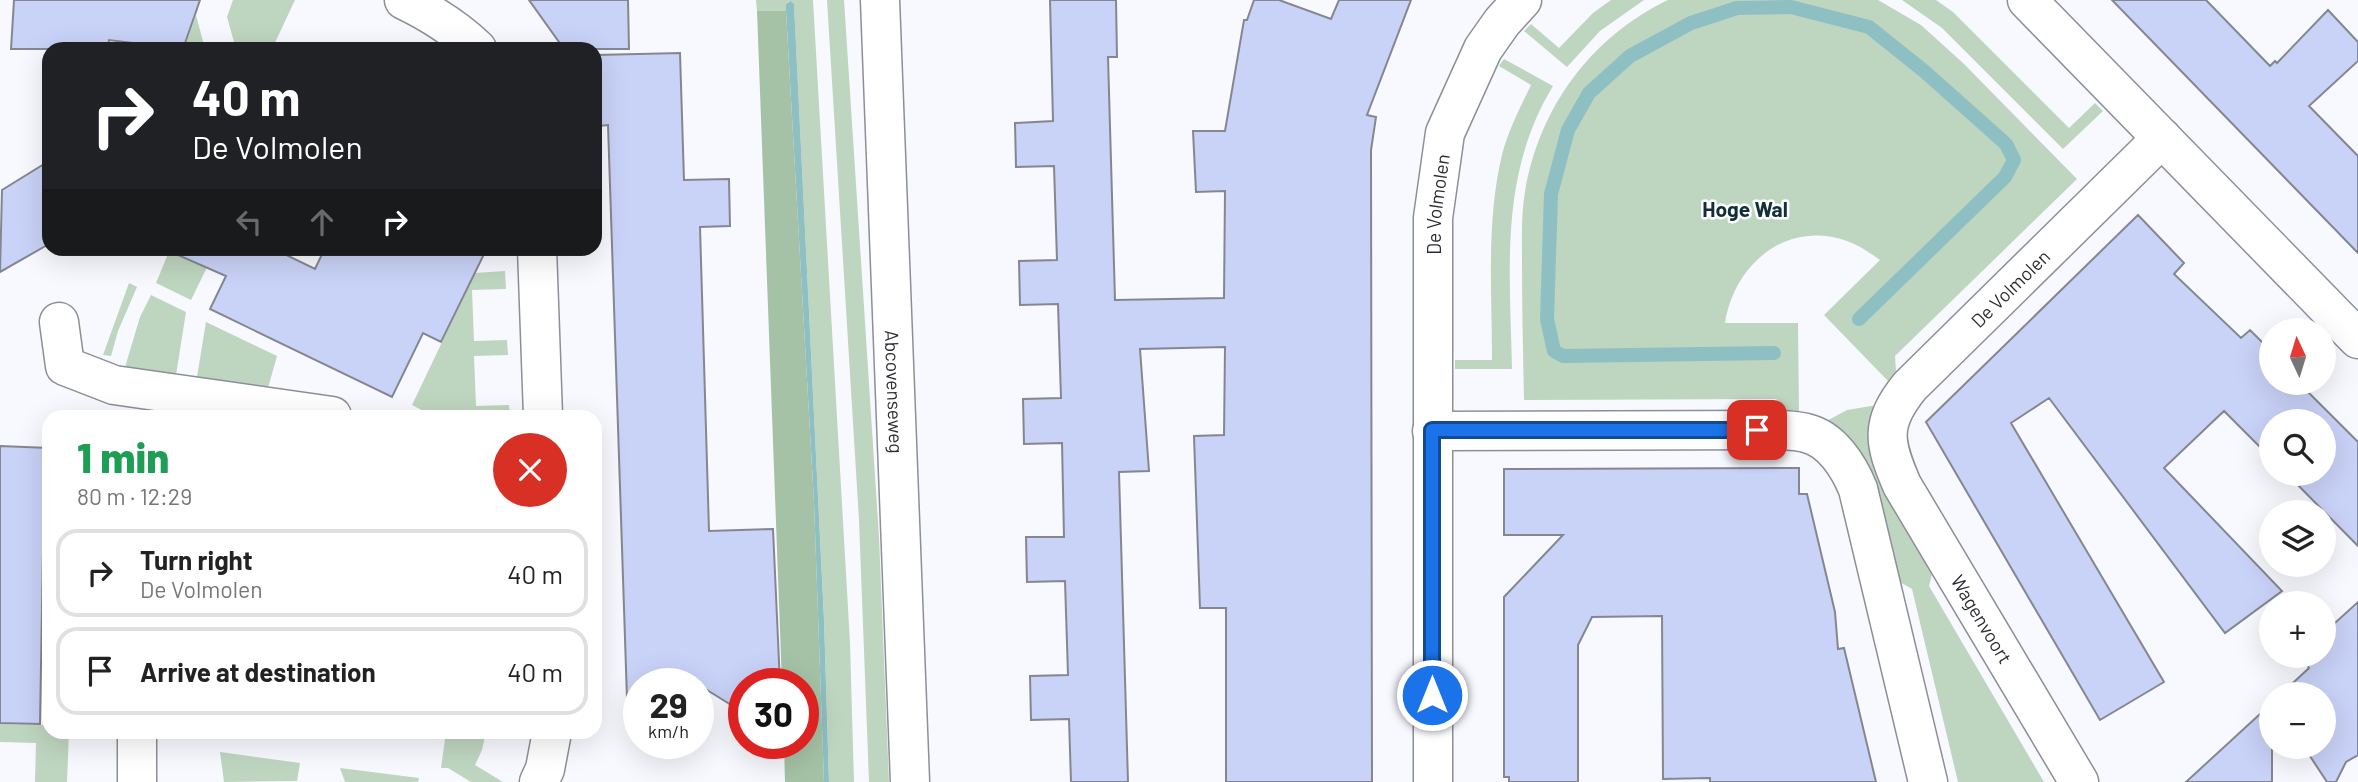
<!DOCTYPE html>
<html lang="en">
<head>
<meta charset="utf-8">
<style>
	body { margin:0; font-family:Barlow,sans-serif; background:#f2f2f2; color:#222; height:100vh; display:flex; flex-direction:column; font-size:26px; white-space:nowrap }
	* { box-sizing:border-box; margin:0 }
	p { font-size:23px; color:#767676 }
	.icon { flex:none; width:38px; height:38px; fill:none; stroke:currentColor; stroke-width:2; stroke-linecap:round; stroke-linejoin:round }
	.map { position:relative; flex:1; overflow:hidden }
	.side { position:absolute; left:42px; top:410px; width:560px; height:329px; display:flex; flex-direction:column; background:#fff; border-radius:21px; box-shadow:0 7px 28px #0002 }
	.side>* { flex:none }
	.banner { position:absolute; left:42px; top:42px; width:560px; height:214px; border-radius:21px; box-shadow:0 7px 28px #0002; background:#202124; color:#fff; overflow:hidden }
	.needle { width:46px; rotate:356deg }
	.buttons { position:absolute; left:2259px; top:318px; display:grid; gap:14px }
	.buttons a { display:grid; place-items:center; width:77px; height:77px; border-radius:50%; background:#fff; box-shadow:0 7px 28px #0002; font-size:35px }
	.speed { position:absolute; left:623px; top:668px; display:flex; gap:14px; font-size:35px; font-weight:700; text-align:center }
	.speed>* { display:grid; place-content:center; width:91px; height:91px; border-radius:50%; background:#fff; box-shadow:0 7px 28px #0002; line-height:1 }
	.speed small { font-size:18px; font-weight:400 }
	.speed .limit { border:10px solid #d22; background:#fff; color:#111 }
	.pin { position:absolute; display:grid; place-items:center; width:60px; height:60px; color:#fff; margin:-30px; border-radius:14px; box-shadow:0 4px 10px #0006 }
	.me { position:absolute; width:77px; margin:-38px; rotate:0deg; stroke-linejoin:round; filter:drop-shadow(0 0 5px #0008) }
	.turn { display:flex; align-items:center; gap:24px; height:147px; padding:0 35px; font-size:32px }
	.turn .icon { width:91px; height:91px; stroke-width:2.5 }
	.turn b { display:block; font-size:49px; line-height:60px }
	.lanes { display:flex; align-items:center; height:66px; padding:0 35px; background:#0003; justify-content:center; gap:35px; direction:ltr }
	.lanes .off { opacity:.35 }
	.round { display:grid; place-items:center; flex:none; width:74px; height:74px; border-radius:37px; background:#f2f2f2 }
	.overview { display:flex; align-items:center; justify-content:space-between; height:119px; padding:0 35px }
	h1 { font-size:42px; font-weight:800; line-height:52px; color:#1e9e55 }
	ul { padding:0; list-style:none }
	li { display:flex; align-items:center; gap:21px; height:88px; margin:0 14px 10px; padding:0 21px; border:4px solid #e0e0e0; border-radius:21px }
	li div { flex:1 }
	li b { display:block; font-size:26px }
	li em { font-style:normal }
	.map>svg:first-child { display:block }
</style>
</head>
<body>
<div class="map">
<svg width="2358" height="782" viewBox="0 0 2358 782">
	<rect width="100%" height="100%" fill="#f7f9fe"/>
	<path fill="#bed5bf" d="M 233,0 L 295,0 L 272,49 L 236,49 L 227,17 Z
		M 756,0 L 813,0 L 850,643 L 854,782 L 829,782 L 824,618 L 794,5 L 789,1 L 786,4 L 786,11 L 757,11 Z
		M 827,0 L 844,0 L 879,537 L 889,782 L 869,782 L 859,520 Z
		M 1611,0 L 1644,0 L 1600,31 L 1567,67 L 1524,31 L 1531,24 L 1559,48 L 1593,13 Z
		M 1668,0 L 1878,0 L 1921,25 L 1963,63 L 2077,179 L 1895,356 L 1896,371 L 1888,381 L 1824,315 L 1880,260 C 1870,253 1859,245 1847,241 C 1786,219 1734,265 1725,323 L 1798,323 L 1799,414 L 1789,411 L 1776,399 L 1524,400 C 1523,353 1522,307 1522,261 C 1522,239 1521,215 1525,192 C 1539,108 1591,37 1668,0 Z
		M 1902,0 L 1936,0 L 1953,12 L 2069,128 L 2095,103 L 2103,111 L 2063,149 L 1942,28 Z
		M 196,15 L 205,49 L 184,49 Z
		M 1504,59 L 1553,86 C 1499,175 1510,270 1512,369 L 1455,369 L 1455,360 L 1492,360 C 1492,292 1486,221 1502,155 C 1508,131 1520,108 1531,85 L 1499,66 Z
		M 170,249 L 216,249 L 191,300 L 156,283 Z
		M 505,271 L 506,289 L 472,290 L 474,341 L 507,340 L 508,355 L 474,356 L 476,406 L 509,405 L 510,416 L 433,416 L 412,405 L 475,273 Z
		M 129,283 L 137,287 L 118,331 L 111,356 L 103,355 Z
		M 151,295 L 186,312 L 176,375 L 125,367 L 140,317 Z
		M 206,322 L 277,356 L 268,388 L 197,377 Z
		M 1877,405 L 1933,570 L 1929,586 L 2044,782 L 1958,782 L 1912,589 L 1898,581 L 1823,423 L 1847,410 Z
		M 0,724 L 49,725 L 49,732 L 69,732 L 67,782 L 35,782 L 36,743 L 0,742 Z
		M 446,732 L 486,732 L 482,750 L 475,765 L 503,782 L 471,782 L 448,768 L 441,768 Z
		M 220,752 L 300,763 L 297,781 L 224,782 Z
		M 340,768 L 419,778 L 418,782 L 345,782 Z"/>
	<path fill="#a5c2a6" d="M 757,11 L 786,11 L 814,502 L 824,782 L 785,782 L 784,744 L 803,744 L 803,684 L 782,684 Z"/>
	<path fill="#8ebfc3" d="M 790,1 L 794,4 L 824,619 L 829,782 L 824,782 L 814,502 L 786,11 L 786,4 Z"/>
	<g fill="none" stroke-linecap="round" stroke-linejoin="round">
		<path stroke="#8ebfc3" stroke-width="14" d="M 1774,353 L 1563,356 L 1554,351 L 1547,319 L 1551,194 L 1568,130 L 1589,93 L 1630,56 L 1691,23 L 1737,8 L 1791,7 L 1869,27 L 1924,71 L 2006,144 L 2014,160 L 2005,177 L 1859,319"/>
	</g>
	<path fill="#c9d2f7" stroke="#858790" stroke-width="2" d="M 14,0 L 200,0 L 183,49 L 109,40 L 108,49 L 11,49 Z
		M 529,0 L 628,0 L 629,49 L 564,49 Z
		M 1050,0 L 1116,0 L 1117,57 L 1108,57 L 1115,300 L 1224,298 L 1225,191 L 1196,192 L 1193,131 L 1225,131 L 1244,20 L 1247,20 L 1254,0 L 1279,0 L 1331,19 L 1339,0 L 1411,0 L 1367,115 L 1376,117 L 1371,150 L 1372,782 L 1226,782 L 1226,608 L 1200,608 L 1194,436 L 1224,435 L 1225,347 L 1140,349 L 1149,471 L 1119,472 L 1128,782 L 1071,782 L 1069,719 L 1031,720 L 1030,676 L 1068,675 L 1065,581 L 1027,582 L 1026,537 L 1064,537 L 1062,443 L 1024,444 L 1023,399 L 1061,398 L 1058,304 L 1020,305 L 1019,261 L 1057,260 L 1054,166 L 1016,167 L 1015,123 L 1053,121 Z
		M 2112,0 L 2206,0 L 2270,66 L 2275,61 L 2277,63 L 2328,10 L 2358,42 L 2358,61 L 2309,106 L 2358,156 L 2358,253 Z
		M 680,53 L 684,180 L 729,179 L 730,226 L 700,227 L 709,531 L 773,529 L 780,684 L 744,684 L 744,713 L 699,685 L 701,727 L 698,727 L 698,684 L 639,684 L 639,728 L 628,729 L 608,125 L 599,126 L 596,55 Z
		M 49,161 L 49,244 L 0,272 L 2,190 Z
		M 2138,215 L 2184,263 L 2174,274 L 2241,338 L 2250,330 L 2272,352 L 2272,383 L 2299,383 L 2358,442 L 2358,546 L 2287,474 L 2324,474 L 2324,422 L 2272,422 L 2272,459 L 2224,411 L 2164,468 L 2282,591 L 2225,633 L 2049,398 L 2011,423 L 2164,682 L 2100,720 L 1926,422 Z
		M 162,248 L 272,248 L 315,269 L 325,248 L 487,248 L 441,342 L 423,333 L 392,397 L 210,309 L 226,276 Z
		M 0,446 L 49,448 L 49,551 L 43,551 L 40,724 L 0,723 Z
		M 1799,468 L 1799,494 L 1807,494 L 1835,612 L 1838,649 L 1844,648 L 1876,782 L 1710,782 L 1710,778 L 1663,779 L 1662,616 L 1592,617 L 1578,645 L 1578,782 L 1509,782 L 1509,777 L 1504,777 L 1504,597 L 1563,535 L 1504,535 L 1504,469 Z
		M 2358,602 L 2358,755 L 2346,762 L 2336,782 L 2327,782 L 2304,747 L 2324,747 L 2324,695 L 2280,695 L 2309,668 L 2302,656 L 2324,656 L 2324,633 Z
		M 2272,703 L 2272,782 L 2186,782 Z"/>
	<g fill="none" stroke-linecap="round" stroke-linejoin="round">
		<g stroke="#8d8f98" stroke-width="41">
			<g id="minor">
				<path d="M 404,0 C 431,13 455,28 477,49"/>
				<path id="s1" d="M 880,0 L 910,782"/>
				<path d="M 2027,0 L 2358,339"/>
				<path d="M 537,248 L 543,416"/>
				<path d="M 59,322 L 65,366 L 114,385 L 332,416"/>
				<path d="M 1432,431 L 1784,430 C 1791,431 1799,431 1806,433 C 1832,439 1849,467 1858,489 L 1928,782"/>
				<path d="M 137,782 L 137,732"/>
				<path d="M 539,782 L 545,769 L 552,732"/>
				<path id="s2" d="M 1433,782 L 1433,218 L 1445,133 L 1483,49 L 1502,22 L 1522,0"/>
				<path id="s3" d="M 2079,782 L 1902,485 C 1884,443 1879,424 1910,386 L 2162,138"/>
			</g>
		</g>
		<use href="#minor" stroke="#fff" stroke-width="38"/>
	</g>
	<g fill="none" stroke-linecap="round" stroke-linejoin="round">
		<g stroke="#114b97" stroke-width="18">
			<path id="route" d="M 1432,695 L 1432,430 L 1757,430"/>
		</g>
		<use href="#route" stroke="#1a73e8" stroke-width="12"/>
	</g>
	<g text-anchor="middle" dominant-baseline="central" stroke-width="5" stroke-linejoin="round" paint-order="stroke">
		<g font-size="19" fill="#2b2c30" stroke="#fff">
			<text stroke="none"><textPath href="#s2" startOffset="578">De Volmolen</textPath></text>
			<text stroke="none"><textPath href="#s3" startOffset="593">De Volmolen</textPath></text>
			<text stroke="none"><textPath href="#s1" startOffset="392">Abcovenseweg</textPath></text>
			<text transform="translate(1982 619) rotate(59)">Wagenvoort</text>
		</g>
		<g font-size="21" font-weight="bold" fill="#102f39" stroke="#fff">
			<text x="1745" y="208">Hoge Wal</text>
		</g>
	</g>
</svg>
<div class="buttons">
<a><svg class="needle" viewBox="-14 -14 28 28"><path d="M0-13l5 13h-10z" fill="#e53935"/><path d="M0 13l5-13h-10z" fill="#767676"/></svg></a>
<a><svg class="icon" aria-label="search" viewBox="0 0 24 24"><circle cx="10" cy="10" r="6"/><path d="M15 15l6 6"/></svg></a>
<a><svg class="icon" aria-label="layers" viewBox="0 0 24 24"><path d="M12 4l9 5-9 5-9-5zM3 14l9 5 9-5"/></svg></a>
<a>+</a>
<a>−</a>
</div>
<div class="speed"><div>29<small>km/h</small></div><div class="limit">30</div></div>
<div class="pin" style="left:1757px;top:430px;background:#d93025"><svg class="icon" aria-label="arrive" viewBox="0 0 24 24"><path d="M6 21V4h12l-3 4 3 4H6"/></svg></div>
<svg class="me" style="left:1432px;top:695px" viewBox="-20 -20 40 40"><circle r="17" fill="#1a73e8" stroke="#fff" stroke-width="3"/><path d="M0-11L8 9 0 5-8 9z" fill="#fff"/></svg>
<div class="banner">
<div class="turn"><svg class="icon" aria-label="right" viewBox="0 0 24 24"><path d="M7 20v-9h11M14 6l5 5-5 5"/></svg><div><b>40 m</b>De Volmolen</div></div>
<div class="lanes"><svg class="icon off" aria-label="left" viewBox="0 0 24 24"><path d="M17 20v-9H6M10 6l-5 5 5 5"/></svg><svg class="icon off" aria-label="ahead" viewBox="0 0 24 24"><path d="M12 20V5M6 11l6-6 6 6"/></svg><svg class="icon" aria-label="right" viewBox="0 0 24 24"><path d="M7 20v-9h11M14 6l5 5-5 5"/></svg></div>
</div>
<section class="side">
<div class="overview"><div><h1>1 min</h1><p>80 m · 12:29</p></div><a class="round" style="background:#d93025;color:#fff"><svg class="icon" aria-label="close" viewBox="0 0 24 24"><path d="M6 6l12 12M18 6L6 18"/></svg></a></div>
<ul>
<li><svg class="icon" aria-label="right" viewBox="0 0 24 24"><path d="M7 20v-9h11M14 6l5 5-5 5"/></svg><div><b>Turn right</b><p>De Volmolen</p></div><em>40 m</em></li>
<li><svg class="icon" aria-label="arrive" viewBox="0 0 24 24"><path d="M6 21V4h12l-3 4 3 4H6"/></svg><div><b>Arrive at destination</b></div><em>40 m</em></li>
</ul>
</section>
</div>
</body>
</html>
